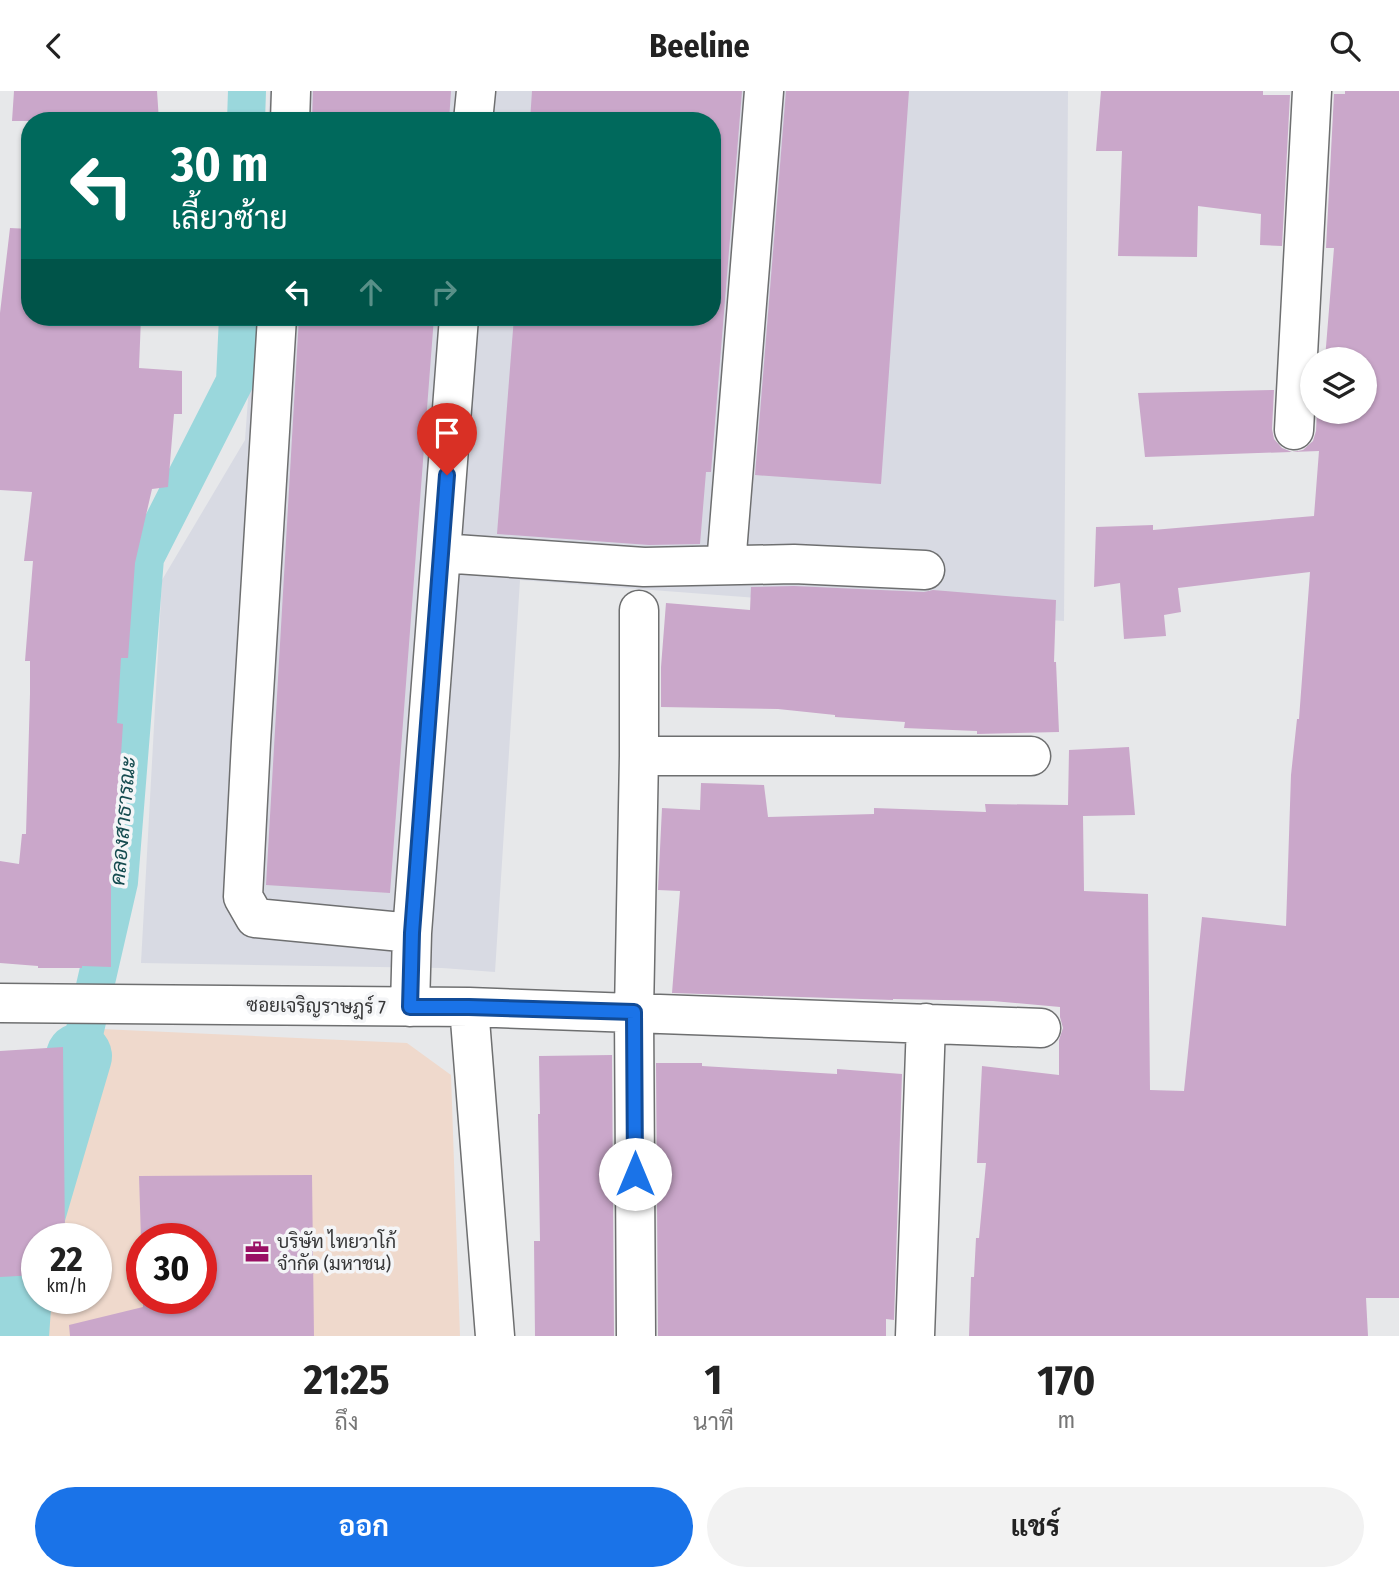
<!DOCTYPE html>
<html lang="th">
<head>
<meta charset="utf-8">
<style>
	body { margin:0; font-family:"Fira Sans Condensed",Sarabun,sans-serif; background:#f2f2f2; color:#222; height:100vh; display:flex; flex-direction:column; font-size:26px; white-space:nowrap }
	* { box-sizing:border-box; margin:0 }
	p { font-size:23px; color:#767676 }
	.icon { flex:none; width:38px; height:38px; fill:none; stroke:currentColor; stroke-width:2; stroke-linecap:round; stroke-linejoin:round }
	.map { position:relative; height:1245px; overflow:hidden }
	.drawer { display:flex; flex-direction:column; background:#fff; flex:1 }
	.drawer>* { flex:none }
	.guide { position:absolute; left:21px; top:21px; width:700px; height:214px; border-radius:28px; box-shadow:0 2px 5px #0004; background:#00695c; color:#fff; overflow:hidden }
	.buttons { position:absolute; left:1300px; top:256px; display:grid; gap:14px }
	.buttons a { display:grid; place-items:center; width:77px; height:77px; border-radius:50%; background:#fff; box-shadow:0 2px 5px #0004; font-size:35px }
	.speed { position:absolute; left:21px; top:1132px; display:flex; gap:14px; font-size:35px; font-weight:700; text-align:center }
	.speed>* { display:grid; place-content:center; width:91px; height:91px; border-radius:50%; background:#fff; box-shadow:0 2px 5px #0004; line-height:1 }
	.speed small { font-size:18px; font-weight:400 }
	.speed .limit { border:10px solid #d22; background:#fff; color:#111 }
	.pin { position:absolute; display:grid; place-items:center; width:60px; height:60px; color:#fff; margin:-72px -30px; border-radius:50% 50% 50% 0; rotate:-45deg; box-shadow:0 0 7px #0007 }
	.pin .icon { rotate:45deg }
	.me { position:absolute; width:77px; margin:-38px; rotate:0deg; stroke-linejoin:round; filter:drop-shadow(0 0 5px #0008) }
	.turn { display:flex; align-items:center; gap:24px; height:147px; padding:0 35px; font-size:32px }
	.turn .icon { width:91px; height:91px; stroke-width:2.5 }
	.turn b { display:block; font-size:49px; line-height:60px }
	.lanes { display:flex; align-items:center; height:66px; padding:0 35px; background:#0003; justify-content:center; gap:35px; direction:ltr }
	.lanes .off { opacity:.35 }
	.eta { display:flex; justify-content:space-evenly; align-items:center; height:119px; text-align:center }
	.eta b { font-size:42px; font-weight:700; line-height:49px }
	.action { display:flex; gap:14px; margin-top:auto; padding:14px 35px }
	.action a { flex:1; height:80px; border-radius:42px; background:#1a73e8; color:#fff; font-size:28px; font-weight:700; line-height:80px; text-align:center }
	.action a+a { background:#f2f2f2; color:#222 }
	header { display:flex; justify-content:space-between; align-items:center; height:91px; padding:0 35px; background:#fff; font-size:32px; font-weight:700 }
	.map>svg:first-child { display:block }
</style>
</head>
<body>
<header><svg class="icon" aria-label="back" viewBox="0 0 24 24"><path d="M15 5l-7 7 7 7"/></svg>Beeline<svg class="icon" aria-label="search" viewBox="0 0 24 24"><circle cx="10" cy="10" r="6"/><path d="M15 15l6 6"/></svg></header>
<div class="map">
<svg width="1399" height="1245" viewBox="0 0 1399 1245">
	<rect width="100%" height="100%" fill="#e7e8ea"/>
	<path fill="#efd9cc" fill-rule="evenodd" d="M 101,938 L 407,952 L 451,984 L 460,1245 L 32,1245 L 35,1168 L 37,1162 L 37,1208 L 96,1208 L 96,1148 L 41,1148 ZM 142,1148 L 201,1148 L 201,1208 L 142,1208 Z"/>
	<path fill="#d8dae3" d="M 270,0 L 1068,0 L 1064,530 L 520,489 L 495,881 L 442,877 L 141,872 L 162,489 L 245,349 L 254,226 L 712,226 L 712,30 L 268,30 Z"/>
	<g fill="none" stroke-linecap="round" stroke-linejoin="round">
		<path stroke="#9ad7dc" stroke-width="38" d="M 246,30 L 247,0
			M 79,965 L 119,791 L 145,467 L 235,290 L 238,226"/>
		<path stroke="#9ad7dc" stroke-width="66" d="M 16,1245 L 22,1159 L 79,965"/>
	</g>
	<path fill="#caa7ca" d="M 14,0 L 157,0 L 159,30 L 12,30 Z
		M 313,0 L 451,0 L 449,30 L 312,30 Z
		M 532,0 L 742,0 L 711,381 L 706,381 L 700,453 L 649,454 L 497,443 L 514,226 L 712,226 L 712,30 L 530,30 Z
		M 786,0 L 909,0 L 881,393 L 755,384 Z
		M 1101,0 L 1263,0 L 1263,4 L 1290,4 L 1282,155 L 1260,154 L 1261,123 L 1198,115 L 1197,166 L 1118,165 L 1122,60 L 1096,60 Z
		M 1345,0 L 1399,0 L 1399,1207 L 1366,1207 L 1368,1245 L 969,1245 L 971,1186 L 974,1186 L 976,1147 L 979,1147 L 986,1072 L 977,1072 L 982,975 L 1059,984 L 1059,949 L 1063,937 L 1060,926 L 1060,916 L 993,910 L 893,908 L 893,909 L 672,902 L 680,800 L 658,799 L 662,717 L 700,719 L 701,692 L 764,694 L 768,726 L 874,723 L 874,717 L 986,721 L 985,713 L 1068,714 L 1069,659 L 1129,656 L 1135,724 L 1083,725 L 1084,800 L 1148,803 L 1150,999 L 1184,1000 L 1202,826 L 1286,835 L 1291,684 L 1297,628 L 1299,628 L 1310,481 L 1178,497 L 1181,521 L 1164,524 L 1166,545 L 1124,548 L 1120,492 L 1094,496 L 1096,436 L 1153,434 L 1153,439 L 1314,425 L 1319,360 L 1145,366 L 1138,302 L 1274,299 L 1272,338 L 1274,348 L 1282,357 L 1292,361 L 1303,359 L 1313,350 L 1316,340 L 1317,320 L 1365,320 L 1365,268 L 1325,268 L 1334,157 L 1326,157 L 1334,3 L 1345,3 Z
		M 10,137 L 30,138 L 30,226 L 141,226 L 139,277 L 182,280 L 182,323 L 174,323 L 168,396 L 152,398 L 135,472 L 128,567 L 121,567 L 117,632 L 123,633 L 114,772 L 111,772 L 111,876 L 82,875 L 82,877 L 38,877 L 38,875 L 0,872 L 0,770 L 19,773 L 22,743 L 26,743 L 30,603 L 30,570 L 25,570 L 33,470 L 24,470 L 32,401 L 0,399 L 0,222 Z
		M 299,226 L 434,226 L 390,802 L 266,794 Z
		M 794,495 L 924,501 L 933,499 L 1056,509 L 1054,571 L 1056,571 L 1059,641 L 977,643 L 977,640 L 904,637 L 905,631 L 835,626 L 835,624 L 778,618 L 661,616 L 661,576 L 666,512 L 750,519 L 751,496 Z
		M 63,956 L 65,1148 L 37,1148 L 37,1184 L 0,1186 L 0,960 Z
		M 612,964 L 614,1245 L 535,1245 L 534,1150 L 540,1150 L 538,1023 L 540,1023 L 539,965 Z
		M 656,972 L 702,972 L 702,975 L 837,983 L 837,978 L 902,983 L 894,1229 L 886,1228 L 886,1245 L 658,1245 Z
		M 312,1084 L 314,1245 L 70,1245 L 69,1234 L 143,1216 L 143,1208 L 201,1208 L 201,1148 L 141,1148 L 139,1085 Z"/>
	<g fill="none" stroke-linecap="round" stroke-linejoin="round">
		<g stroke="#6e6f70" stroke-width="41">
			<path id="minor" d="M 290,30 L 291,0
				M 473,30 L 476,0
				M 277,226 L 251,651 L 243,806 L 255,827 L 412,842
				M 1294,339 L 1312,0
				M 441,462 L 644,476 L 794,473 L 925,479
				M 726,474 L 764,0
				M 639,665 L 1031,665
				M 0,912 L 469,916 L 495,1245
				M 410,916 L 412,842 L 459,226
				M 469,916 L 1041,937
				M 636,1245 L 634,921 L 639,665 L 639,519
				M 915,1245 L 926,932"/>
		</g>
		<use href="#minor" stroke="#fff" stroke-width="38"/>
	</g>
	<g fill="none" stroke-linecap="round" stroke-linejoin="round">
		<g stroke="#114b97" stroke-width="18">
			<path id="route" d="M 447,384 L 412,842 L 410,916 L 469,916 L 634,921 L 635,1083"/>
		</g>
		<use href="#route" stroke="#1a73e8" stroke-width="12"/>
	</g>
	<defs>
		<g id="office-bare" transform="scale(1.89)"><path d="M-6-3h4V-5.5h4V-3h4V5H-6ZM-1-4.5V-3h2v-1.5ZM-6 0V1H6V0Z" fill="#991064" stroke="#f4f5f7" stroke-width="2.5" paint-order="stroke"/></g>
	</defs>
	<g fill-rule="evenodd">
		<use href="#office-bare" x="257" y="1161"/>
	</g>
	<g text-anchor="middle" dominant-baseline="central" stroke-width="7" stroke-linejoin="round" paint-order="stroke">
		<g font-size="19" fill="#363637" stroke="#f4f5f7">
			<text transform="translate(316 915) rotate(1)">ซอยเจริญราษฎร์ 7</text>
		</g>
		<g font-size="19" fill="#363637" stroke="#f4f5f7" text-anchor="start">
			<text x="277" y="1150">บริษัท ไทยวาโก้<tspan x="277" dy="22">จำกัด (มหาชน)</tspan></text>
		</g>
		<g font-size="21" font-style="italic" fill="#164c50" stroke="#f4f5f7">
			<text transform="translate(123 730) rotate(-85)">คลองสาธารณะ</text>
		</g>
	</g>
</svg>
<div class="buttons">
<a><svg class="icon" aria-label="layers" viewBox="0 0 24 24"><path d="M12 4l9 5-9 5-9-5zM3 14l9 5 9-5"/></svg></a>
</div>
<div class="speed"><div>22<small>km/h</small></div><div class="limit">30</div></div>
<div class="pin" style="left:447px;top:384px;background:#d93025"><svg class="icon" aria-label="arrive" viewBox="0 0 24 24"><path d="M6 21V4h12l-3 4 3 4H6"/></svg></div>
<svg class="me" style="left:635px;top:1083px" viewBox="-20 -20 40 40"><circle r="19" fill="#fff"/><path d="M0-13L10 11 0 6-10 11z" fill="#1a73e8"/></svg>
<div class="guide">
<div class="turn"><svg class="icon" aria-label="left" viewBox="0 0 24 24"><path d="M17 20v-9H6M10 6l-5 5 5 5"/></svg><div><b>30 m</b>เลี้ยวซ้าย</div></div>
<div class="lanes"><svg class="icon" aria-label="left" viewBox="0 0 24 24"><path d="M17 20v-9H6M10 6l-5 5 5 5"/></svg><svg class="icon off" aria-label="ahead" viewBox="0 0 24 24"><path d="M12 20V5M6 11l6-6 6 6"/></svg><svg class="icon off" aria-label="right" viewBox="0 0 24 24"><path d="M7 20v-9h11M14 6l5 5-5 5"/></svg></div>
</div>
</div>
<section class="drawer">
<div class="eta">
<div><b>21:25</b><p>ถึง</p></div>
<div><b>1</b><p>นาที</p></div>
<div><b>170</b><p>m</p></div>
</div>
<div class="action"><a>ออก</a><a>แชร์</a></div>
</section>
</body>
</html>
